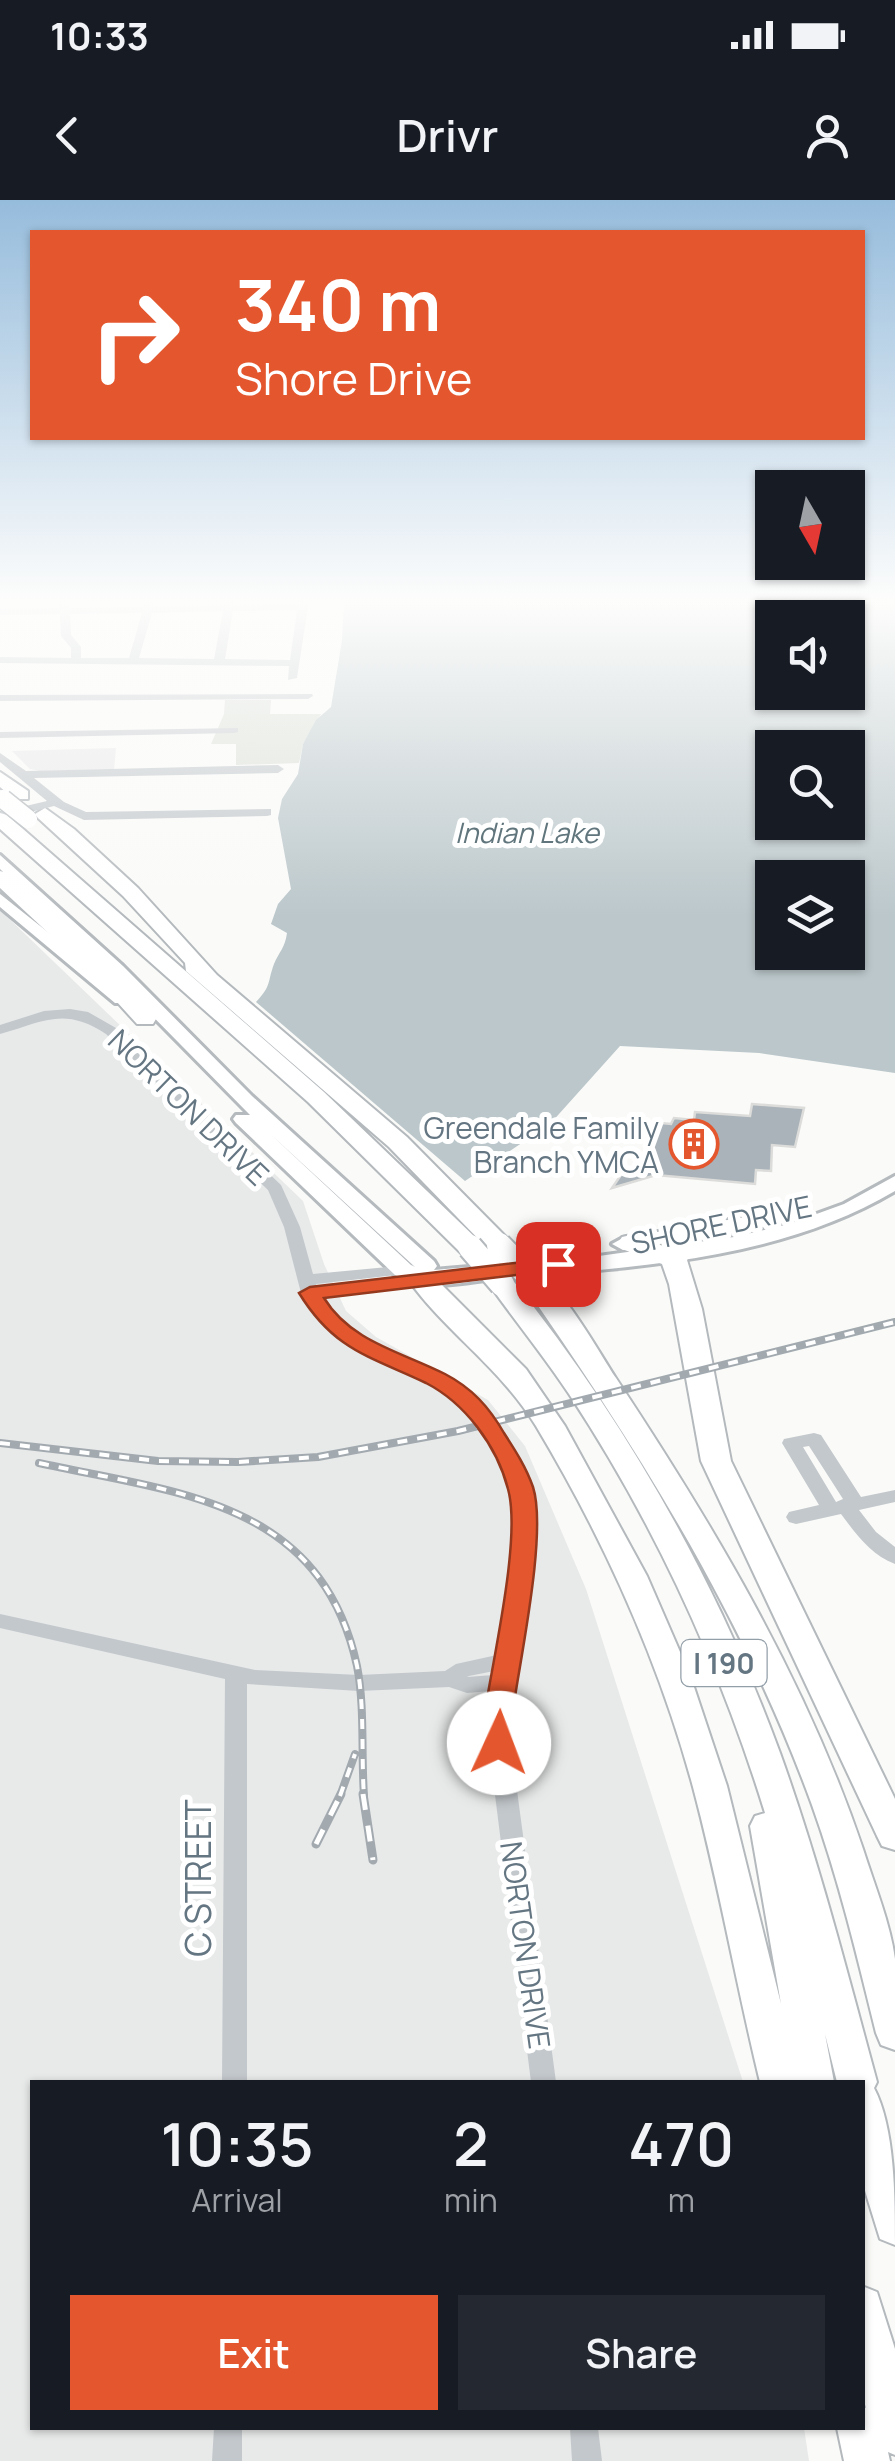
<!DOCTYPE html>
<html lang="en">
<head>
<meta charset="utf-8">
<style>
	body { margin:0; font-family:Manrope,sans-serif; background:#242831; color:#f1f3f6; height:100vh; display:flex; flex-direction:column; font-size:38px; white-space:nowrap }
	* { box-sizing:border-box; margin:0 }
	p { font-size:32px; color:#9ea1a6 }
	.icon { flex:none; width:55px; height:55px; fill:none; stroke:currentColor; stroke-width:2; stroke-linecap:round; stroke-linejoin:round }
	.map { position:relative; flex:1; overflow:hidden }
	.side { position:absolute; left:30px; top:1880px; width:835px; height:350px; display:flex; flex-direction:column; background:#171b24; border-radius:0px; box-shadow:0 2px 8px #0004 }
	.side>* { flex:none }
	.top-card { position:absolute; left:30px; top:30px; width:835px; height:210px; border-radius:0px; box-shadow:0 2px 8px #0004; background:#e4572e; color:#fff; overflow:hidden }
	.needle { width:65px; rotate:171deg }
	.tools { position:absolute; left:755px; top:270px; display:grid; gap:20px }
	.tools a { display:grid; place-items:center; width:110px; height:110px; border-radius:0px; background:#171b24; box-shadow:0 2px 8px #0004; font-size:50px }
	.pin { position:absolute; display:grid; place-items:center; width:85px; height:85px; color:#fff; margin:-42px; border-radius:20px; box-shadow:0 5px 15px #0006 }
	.me { position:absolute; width:110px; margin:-55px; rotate:2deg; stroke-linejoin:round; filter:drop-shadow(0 0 8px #0008) }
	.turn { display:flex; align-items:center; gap:35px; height:210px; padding:0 40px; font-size:45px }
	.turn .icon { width:130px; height:130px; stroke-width:2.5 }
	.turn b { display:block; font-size:70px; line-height:85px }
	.eta { display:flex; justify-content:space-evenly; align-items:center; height:170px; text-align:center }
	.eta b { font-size:60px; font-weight:600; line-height:70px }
	.button { display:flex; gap:20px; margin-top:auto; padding:20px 40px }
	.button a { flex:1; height:115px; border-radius:0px; background:#e4572e; color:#fff; font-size:40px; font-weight:600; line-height:115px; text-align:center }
	.button a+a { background:#242831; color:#f1f3f6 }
	.status { display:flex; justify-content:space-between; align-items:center; height:70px; padding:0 50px; background:#171b24; direction:ltr }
	.status svg { height:28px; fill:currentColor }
	header { display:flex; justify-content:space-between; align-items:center; height:130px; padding:0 40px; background:#171b24; font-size:45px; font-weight:600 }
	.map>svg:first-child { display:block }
</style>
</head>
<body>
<div class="status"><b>10:33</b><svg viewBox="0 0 49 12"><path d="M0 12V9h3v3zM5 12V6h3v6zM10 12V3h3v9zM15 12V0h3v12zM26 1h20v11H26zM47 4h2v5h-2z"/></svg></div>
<header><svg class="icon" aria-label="back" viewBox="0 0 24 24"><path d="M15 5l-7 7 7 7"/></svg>Drivr<svg class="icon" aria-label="person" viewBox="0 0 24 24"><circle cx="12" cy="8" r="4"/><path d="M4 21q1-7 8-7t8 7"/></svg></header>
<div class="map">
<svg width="895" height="2261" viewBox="0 0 895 2261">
	<rect width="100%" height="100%" fill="#fafaf8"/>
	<path fill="#e8e9e9" d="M 116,548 L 114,569 L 40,571 L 30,569 L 12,551 Z
		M 0,710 L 303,1001 L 324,1064 L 346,1111 L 376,1137 L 488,1200 L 525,1246 L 586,1389 L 743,1882 L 32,1882 L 32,2228 L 804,2228 L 809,2261 L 0,2261 Z"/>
	<path fill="#dadfd7" d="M 225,500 L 271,500 L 270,514 L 321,514 L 303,544 L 299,563 L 236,565 L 236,544 L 211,544 L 224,514 Z"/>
	<path fill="#bbc7cb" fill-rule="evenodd" d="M 344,400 L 895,400 L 895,873 L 759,853 L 620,846 L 550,924 L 465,981 L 256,802 C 272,785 267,783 274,764 C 279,752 285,748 287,733 L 271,724 L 278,704 L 291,689 L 278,618 L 282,599 L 298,574 L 303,544 L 316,520 L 331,507 L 342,440 ZM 772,418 L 848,418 L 848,492 L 772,492 ZM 772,548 L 848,548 L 848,622 L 772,622 ZM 772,678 L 848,678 L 848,752 L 772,752 Z"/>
	<path fill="#aab3b9" stroke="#dcdcda" stroke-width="2.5" d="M 752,904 L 804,908 L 795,947 L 772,945 L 771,971 L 756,970 L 755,984 L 656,975 L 612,988 L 625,969 L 644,964 L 646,950 L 661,923 L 671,924 L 674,918 L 694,920 L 695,912 L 750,916 Z"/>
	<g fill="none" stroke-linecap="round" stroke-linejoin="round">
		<g stroke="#b5babe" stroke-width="6">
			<path id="major" d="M 0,655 L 123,766 L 252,896 L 434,1061 L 437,1066 L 434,1070 L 599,1056 L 734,1037 L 789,1024 L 844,1004 L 895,976 L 895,991 C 779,1060 635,1067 503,1078 C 476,1080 439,1089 412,1083 L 395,1075 L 236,923 L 233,919 L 236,915 L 250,915 L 111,774 L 0,669 ZM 267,931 L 415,1067 L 411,1065 Z
				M 0,694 L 127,795 L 127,803 L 115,803 L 0,707 Z
				M 769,1013 L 776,1015 L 780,1019 L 776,1023 L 623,1050 L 612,1044 L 623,1038 Z"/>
		</g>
		<g stroke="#b4b9bd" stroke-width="4">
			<path id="highway" d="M 0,572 L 28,591 L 28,599 L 14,599 L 0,587 Z
				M 45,608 L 74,629 L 138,688 L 217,775 L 407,937 L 508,1039 L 512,1045 L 508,1051 L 490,1051 L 389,947 L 186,771 L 185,763 L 123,696 L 38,618 L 35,614 Z
				M 0,613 L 7,615 L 324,892 L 479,1041 L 483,1047 L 479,1053 L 461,1053 L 308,902 L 0,629 Z
				M 0,671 L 7,673 L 102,758 L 153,814 L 156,819 L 153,824 L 137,824 L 86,768 L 0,688 Z
				M 631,1035 L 669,1048 L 680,1044 L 689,1046 L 693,1052 L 687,1060 L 702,1109 L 731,1261 L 895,1599 L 895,1650 L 882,1646 L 877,1636 L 701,1261 L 669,1084 L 662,1064 L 622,1049 L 618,1043 L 622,1037 Z
				M 420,1070 L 429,1072 L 526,1169 L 565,1226 L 647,1376 L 690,1475 L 727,1586 L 781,1804 L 750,1626 L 755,1616 L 765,1613 C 720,1466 654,1323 569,1194 C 544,1156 515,1121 489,1084 L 493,1078 L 511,1078 C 626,1221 717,1381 780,1553 C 819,1661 847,1772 877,1882 L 874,1888 C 895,1928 895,1997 895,2045 L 880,2039 L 862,1981 L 862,1882 L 837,1882 L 825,1834 L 834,1882 L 760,1882 C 736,1784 719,1684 693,1587 C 659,1461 603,1338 536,1226 C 499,1166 445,1132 407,1078 Z
				M 533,1072 C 559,1079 600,1154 616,1178 C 714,1326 806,1480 863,1649 C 874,1684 890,1722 895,1759 C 895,1788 895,1820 895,1850 L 881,1845 L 876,1833 C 857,1756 839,1680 812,1605 C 743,1415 635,1244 520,1080 Z
				M 862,2086 L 877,2092 L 895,2149 L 895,2255 L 888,2252 L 890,2261 L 844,2261 L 837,2228 L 862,2228 L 862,2206 L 866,2208 L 862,2194 Z"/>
		</g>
		<path fill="#c3c8cc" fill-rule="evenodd" d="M 68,400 L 69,408 L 143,407 L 146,400 L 154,400 L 153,406 L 224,405 L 226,400 L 234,400 L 234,405 L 298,404 L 299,400 L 309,400 L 297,478 L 288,480 L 289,466 L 0,463 L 0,457 L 71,458 L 71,448 L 61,436 L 60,414 L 0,415 L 0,409 L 59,408 L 60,400 ZM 297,410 L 290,460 L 225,459 L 233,411 ZM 223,411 L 214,459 L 139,458 L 152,413 ZM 142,413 L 129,458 L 81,458 L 81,447 L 71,435 L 70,414 Z
			M 312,494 L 313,496 L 308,499 L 0,501 L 0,495 Z
			M 238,528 L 238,532 L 234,533 L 0,538 L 0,532 Z
			M 0,553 L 26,571 L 278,565 L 284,569 L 278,573 L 34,578 L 64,602 L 86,612 L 271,609 L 271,615 L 267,616 L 84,620 L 54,606 L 0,620 L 0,612 L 47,601 L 0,562 Z
			M 70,809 L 88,812 L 116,828 L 281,985 L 300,1027 L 313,1074 L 420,1064 L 422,1068 L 420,1072 L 414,1073 L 316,1084 L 317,1087 L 375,1081 L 378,1085 L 375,1089 L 321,1097 L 333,1116 L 370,1144 L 445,1176 L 471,1193 L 519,1262 L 531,1289 L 535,1331 L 508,1523 L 556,1882 L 531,1882 L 486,1523 L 491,1491 L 467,1493 L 449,1487 L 359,1491 L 247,1484 L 247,1882 L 222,1882 L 225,1479 L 0,1428 L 0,1414 L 255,1470 L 359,1475 L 445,1471 L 456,1464 L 497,1455 L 515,1331 L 511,1289 L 501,1263 L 459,1201 L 433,1184 L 358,1152 L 320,1123 L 301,1093 L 284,1027 L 268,990 L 106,834 C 64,806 43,822 0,834 L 0,825 L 44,811 ZM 494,1471 L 493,1475 L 467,1477 L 469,1476 Z
			M 814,1233 L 821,1235 L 861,1297 L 895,1290 L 895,1302 L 859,1310 L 876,1332 L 895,1347 L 895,1364 C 871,1355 856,1334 841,1314 L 796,1324 L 789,1322 L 786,1317 L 789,1312 L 819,1305 L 782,1243 L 784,1239 ZM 809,1246 L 843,1299 L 836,1302 L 803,1247 Z
			M 214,2228 L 242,2228 L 242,2261 L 212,2261 Z
			M 570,2228 L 598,2228 L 602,2261 L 572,2261 Z"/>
		<use href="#major" fill="#fff" fill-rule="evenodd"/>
		<use href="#highway" fill="#fff" fill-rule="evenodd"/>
		<g stroke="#a2aab0" stroke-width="8">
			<path id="rail-far1" d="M 0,1243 L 158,1261 L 238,1262 L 318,1257 L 458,1231 L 895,1122
				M 39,1263 C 177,1293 321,1300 357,1466 C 365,1507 361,1554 364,1596
				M 340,1596 L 355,1554"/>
		</g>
		<g stroke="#a2aab0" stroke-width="9">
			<path id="rail" d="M 363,1594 L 373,1660
				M 316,1644 L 341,1594"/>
		</g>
		<use href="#rail-far1" stroke="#fff" stroke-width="4" stroke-dasharray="10" stroke-linecap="butt"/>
		<use href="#rail" stroke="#fff" stroke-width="5" stroke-dasharray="16" stroke-linecap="butt"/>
		<g stroke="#b4b9bd" stroke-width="21" stroke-linecap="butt">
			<path id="highway-bridge-far1" d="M 3,599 L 28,619"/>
		</g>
		<g stroke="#b4b9bd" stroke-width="28" stroke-linecap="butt">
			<path id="highway-bridge" d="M 499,1045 L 533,1080
				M 470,1047 L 502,1084"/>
		</g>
		<use href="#highway-bridge-far1" stroke="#fff" stroke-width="18"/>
		<use href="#highway-bridge" stroke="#fff" stroke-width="24"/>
	</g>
	<linearGradient id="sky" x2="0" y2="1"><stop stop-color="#96bcdc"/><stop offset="0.56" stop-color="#fdfdfc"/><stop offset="1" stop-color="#fdfdfc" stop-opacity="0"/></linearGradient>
	<rect width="895" height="717" fill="url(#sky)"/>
	<path fill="#e4572e" stroke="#94391e" stroke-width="2.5" d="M 558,1058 L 569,1064 L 566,1069 L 324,1098 C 351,1142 402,1152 445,1174 C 472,1188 489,1207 504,1233 C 515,1250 526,1267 533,1287 C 548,1334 518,1468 511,1523 L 513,1543 L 509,1551 L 499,1554 L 489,1551 L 483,1523 C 491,1467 522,1339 508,1289 C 497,1246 465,1203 426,1183 C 369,1156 334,1150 299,1093 L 310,1087 Z"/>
	<defs>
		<g id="building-ring" transform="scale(2.5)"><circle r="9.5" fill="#fff" stroke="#e4572e" stroke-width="1.5"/><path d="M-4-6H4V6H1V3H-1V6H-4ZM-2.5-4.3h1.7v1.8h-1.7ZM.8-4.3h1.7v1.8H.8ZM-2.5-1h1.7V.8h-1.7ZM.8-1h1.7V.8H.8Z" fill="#e4572e"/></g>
	</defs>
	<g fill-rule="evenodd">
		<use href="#building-ring" x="694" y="944"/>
	</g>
	<g text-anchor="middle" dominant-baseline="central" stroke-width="10" stroke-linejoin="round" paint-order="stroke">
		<g font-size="28" font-style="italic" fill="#60757c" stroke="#fff">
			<text x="527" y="632">Indian Lake</text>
		</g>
		<rect fill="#fff" stroke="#939fa8" stroke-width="2.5" x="681.5" y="1440" width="85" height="46" rx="8"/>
		<g font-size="28" font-weight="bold" fill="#657683">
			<text x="724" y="1463">I 190</text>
		</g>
		<g font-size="30" fill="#657683" stroke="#fff">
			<text transform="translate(189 907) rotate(44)">NORTON DRIVE</text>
			<text transform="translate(721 1024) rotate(-12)">SHORE DRIVE</text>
			<text transform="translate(526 1745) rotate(82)">NORTON DRIVE</text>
		</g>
		<g font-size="30" fill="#657683" stroke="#fff" text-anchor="end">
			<text x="659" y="927">Greendale Family<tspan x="659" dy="34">Branch YMCA</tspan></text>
		</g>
		<g font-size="35" fill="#657683" stroke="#fff">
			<text transform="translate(198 1678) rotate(-90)">C STREET</text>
		</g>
	</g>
</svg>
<div class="tools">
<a><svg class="needle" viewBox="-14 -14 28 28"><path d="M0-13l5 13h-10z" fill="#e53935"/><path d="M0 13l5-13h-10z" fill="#9ea1a6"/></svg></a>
<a><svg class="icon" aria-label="sound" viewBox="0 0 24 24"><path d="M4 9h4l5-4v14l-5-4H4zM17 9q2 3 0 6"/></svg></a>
<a><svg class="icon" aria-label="search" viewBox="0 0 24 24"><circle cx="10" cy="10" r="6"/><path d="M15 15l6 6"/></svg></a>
<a><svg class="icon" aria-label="layers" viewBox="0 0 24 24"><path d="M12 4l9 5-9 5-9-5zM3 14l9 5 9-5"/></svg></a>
</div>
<div class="pin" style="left:558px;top:1064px;background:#d93025"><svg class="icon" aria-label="arrive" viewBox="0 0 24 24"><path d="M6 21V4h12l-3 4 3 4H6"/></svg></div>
<svg class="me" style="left:499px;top:1543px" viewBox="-20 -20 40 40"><circle r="19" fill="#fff"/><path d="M0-13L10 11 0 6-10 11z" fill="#e4572e"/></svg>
<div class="top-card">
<div class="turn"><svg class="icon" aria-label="right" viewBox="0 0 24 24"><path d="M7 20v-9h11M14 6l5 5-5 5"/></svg><div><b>340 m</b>Shore Drive</div></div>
</div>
<section class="side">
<div class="eta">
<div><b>10:35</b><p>Arrival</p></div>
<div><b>2</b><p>min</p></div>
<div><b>470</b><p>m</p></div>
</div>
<div class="button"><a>Exit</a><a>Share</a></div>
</section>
</div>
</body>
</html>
